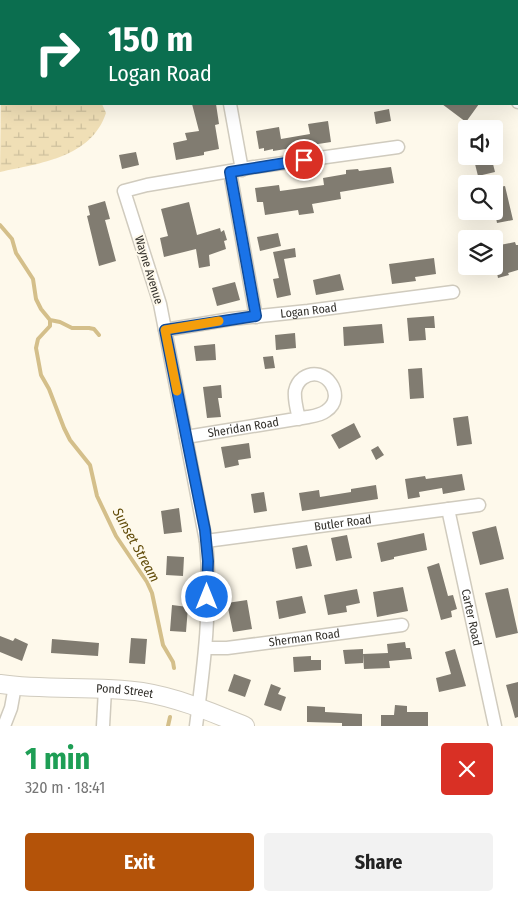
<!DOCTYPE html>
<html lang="en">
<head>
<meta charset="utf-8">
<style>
	body { margin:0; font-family:"Fira Sans Condensed",sans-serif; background:#f2f2f2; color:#222; height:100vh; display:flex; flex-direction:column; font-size:19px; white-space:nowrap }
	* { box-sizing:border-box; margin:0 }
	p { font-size:16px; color:#767676 }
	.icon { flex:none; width:28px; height:28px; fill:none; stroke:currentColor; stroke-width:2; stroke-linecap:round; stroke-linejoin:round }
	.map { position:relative; height:726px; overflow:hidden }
	.side { display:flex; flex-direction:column; background:#fff; flex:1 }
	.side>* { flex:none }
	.guide { position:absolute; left:0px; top:0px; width:519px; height:105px; box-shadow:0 5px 20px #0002; background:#0b6e4f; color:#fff; overflow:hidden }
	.buttons { position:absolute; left:458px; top:120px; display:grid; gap:10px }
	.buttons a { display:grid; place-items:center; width:45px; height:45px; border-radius:5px; background:#fff; box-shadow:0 5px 20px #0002; font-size:25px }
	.pin { position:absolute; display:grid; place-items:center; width:42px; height:42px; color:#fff; margin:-21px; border:2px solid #fff; border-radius:50%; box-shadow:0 1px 5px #0007 }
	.me { position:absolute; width:55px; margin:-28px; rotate:0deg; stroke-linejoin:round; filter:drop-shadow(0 0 4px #0008) }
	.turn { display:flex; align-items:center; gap:18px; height:105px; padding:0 25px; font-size:22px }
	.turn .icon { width:65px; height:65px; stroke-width:2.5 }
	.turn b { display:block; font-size:35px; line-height:42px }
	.round { display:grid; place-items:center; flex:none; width:52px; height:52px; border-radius:5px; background:#f2f2f2 }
	.head { display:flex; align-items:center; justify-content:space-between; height:85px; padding:0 25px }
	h1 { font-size:30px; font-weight:700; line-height:38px; color:#1e9e55 }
	.cta { display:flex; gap:10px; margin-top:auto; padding:10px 25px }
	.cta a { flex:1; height:58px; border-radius:5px; background:#b45309; color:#fff; font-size:20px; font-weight:700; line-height:58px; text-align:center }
	.cta a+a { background:#f2f2f2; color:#222 }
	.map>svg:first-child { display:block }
</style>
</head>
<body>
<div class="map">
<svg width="518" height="726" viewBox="0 0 518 726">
	<defs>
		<pattern id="wetland-marsh" width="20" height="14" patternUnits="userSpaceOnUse" patternTransform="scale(1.25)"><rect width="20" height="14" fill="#f0dfb6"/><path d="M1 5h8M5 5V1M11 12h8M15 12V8" fill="none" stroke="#cec09d"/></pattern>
	</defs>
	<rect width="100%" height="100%" fill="#fef9eb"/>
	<path fill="url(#wetland-marsh)" d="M 1,88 L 1,104 L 102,104 L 106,113 C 91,158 40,163 0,172 Z"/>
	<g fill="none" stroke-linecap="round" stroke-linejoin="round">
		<path stroke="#d4bf8a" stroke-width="4" d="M 0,225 L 12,239 L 16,253 L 33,279 L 36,299 L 41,309 L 50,320 L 50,326 L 38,339 L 36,348 L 41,375 L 49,389 L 64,428 L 70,440 L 90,465 L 97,496 L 116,536 L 147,582 L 152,593 L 163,645 L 173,662 L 174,668
			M 50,320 L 60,322 L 72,328 L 89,328 L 94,329 L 99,335
			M 168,726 L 170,717"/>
	</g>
	<path fill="#817c71" d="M 192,104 L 216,104 L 219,124 L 215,125 L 219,149 L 204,152 L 204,155 L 176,160 L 173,143 L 187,140 L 185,133 L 199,131 Z
		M 442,104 L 479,104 L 466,122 Z
		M 389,109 L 391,121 L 376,124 L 374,112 Z
		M 328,121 L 331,142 L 273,151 L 273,149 L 264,151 L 264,148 L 259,149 L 256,131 L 279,127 L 281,139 L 310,134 L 308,124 Z
		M 136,152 L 139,165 L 122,169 L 119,155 Z
		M 473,156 L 491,156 L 495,172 L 478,176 Z
		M 391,167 L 394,183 L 340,192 L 341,199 L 312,204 L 314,213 L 299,215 L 298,210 L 265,215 L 263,202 L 257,202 L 255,188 L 279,185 L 280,191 L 324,185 L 323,178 L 346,174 L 346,170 L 358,169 L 359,171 Z
		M 505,186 L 513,220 L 497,223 L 494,207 L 494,188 Z
		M 105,201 L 110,219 L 105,220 L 116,261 L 99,266 L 87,216 L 90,215 L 88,206 Z
		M 189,202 L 197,235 L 220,228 L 221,232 L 224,230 L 227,240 L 224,241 L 226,249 L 209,255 L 210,266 L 199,268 L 196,249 L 164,257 L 160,238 L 168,236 L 161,209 Z
		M 278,233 L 281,246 L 260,251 L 257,237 Z
		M 515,242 L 516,245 L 518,245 L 518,270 L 508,273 L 509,275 L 498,278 L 494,258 L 494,256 L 497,255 L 495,246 Z
		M 295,248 L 296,257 L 284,259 L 291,295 L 277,298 L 273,279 L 279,278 L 273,252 Z
		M 434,258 L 436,274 L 415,277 L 416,281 L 392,284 L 389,264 Z
		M 340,274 L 344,290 L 316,295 L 313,280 Z
		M 235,282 L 240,300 L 217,306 L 212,288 Z
		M 434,316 L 435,328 L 425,328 L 426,340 L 409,341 L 407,318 Z
		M 382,324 L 384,343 L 344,346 L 343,327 Z
		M 295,333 L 296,348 L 276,350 L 275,335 Z
		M 215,344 L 216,360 L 196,361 L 194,346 Z
		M 273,356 L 275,368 L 265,369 L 263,357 Z
		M 422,368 L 424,398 L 410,399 L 408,369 Z
		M 221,385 L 222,398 L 218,398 L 221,417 L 207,418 L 203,387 Z
		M 468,416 L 472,444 L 457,446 L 453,418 Z
		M 354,423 L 361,437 L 339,449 L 331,435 Z
		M 249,443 L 251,458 L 238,460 L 239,465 L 225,468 L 221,447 Z
		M 378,446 L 384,455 L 376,460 L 371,450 Z
		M 462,474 L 465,490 L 443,494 L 442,488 L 419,492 L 420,497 L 408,499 L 405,479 L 425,476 L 426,479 Z
		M 376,485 L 378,499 L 302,511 L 299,493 L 319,490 L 320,497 L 351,492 L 351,489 Z
		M 264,492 L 267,511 L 254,513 L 251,494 Z
		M 179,508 L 182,532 L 164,534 L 161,511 Z
		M 496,526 L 504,559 L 480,565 L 472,532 Z
		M 424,533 L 427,550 L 394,557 L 394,559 L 381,562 L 377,543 Z
		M 347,535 L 352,558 L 336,561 L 331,538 Z
		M 307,545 L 312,566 L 296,569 L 292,548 Z
		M 167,556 L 184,557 L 183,576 L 166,575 Z
		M 439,563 L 448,596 L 453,595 L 457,609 L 451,611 L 452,617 L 441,620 L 427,567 Z
		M 403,587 L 408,611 L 377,617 L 373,592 Z
		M 508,588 L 518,633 L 496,638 L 485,593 Z
		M 357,589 L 360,603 L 346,606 L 347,612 L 328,615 L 324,595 Z
		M 302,596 L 306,613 L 279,619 L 276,601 Z
		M 247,600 L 252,629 L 233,632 L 227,603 Z
		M 172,605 L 188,607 L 186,632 L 170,631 Z
		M 0,636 L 13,641 L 15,638 L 28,644 L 22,661 L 0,652 Z
		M 131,638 L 147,639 L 145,664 L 129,663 Z
		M 52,639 L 99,643 L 98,656 L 51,653 Z
		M 405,642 L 406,648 L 410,648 L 412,659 L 389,661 L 390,668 L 364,669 L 363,654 L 388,653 L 387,644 Z
		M 363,649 L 363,663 L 345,664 L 343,650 Z
		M 455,649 L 466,686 L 439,692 L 436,678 L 451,674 L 445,652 Z
		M 311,656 L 311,660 L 321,660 L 321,670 L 294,672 L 293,657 Z
		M 234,674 L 251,680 L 245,697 L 228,691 Z
		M 518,682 L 518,717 L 515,718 L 506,685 Z
		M 271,684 L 281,688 L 278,694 L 286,697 L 281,711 L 264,705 Z
		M 395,705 L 407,706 L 407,712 L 428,712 L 428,726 L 381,726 L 381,715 L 394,715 Z
		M 307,706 L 325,707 L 325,712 L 362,714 L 362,726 L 342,726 L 342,723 L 307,722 Z"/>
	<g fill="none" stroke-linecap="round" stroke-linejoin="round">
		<g stroke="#d0cbbe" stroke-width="15">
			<g id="street">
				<path d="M 213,0 L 213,1"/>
				<path d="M 518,101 L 518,102"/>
				<path d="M 230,104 L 242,170"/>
				<path d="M 230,172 L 256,317"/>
				<path id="s1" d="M 165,330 L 231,319 L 308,311 L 453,292"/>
				<path id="s2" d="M 186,437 L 308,417 C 314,416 321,415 326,411 C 348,397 325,363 303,378 C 299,381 296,386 295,391 C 294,400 297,410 299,419"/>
				<path id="s3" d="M 448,509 L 495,726"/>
				<path id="s4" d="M 206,541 L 479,505"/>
				<path id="s5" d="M 206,648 L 227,648 L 402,625"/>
				<path d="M 4,726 L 11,708 L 15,686"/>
				<path d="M 103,726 L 105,689"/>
				<path d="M 196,726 C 204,665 212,603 206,541 L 160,304 L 124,191 L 147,185 L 254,167 L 398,147"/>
			</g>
		</g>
		<g stroke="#d0cbbe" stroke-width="20">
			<g id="secondary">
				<path id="s6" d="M 0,684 C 47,691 95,685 142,692 C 179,698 211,712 245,726"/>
			</g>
		</g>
		<use href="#street" stroke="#fff" stroke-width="12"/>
		<use href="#secondary" stroke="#fff" stroke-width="18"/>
	</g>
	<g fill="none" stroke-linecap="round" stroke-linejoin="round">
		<g stroke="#114b97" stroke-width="12">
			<path id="route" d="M 207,597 L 208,561 L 205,530 L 165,330 L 256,316 L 230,172 L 304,160"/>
		</g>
		<use href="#route" stroke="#1a73e8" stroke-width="9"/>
		<path stroke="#f59e0b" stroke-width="9" d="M 177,391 L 165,330 L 219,321"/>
	</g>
	<g text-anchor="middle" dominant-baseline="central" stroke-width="4" stroke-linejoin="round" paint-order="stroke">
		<g font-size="12" fill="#33312c" stroke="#fef9eb">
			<text transform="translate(149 270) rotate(73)">Wayne Avenue</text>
			<text stroke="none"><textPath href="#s1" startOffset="145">Logan Road</textPath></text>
			<text stroke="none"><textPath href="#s2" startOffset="58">Sheridan Road</textPath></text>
			<text stroke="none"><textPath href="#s4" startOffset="138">Butler Road</textPath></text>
			<text stroke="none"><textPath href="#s3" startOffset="111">Carter Road</textPath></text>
			<text stroke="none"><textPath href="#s5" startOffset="99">Sherman Road</textPath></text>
			<text stroke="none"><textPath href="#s6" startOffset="125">Pond Street</textPath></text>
		</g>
		<g font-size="14" font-style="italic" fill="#604a07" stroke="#fef9eb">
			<text transform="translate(136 545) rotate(61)">Sunset Stream</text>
		</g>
	</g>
</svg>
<div class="buttons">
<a><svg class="icon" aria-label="sound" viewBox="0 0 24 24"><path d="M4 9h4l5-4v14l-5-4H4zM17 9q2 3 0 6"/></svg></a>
<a><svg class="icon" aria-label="search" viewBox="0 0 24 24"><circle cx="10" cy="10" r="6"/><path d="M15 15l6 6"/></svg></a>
<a><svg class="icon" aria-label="layers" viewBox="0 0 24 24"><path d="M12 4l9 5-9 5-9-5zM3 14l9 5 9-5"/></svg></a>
</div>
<div class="pin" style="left:304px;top:160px;background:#d93025"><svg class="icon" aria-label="arrive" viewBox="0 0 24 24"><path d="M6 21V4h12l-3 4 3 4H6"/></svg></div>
<svg class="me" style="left:207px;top:597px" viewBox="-20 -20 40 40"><circle r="17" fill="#1a73e8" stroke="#fff" stroke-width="3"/><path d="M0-11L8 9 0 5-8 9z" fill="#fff"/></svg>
<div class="guide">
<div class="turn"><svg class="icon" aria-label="right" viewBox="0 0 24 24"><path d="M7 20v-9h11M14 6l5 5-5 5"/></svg><div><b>150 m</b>Logan Road</div></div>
</div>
</div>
<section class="side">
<div class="head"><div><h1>1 min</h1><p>320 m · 18:41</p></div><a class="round" style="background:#d93025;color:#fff"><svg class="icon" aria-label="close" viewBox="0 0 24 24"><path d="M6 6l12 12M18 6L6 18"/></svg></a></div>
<div class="cta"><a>Exit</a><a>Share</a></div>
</section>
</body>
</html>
